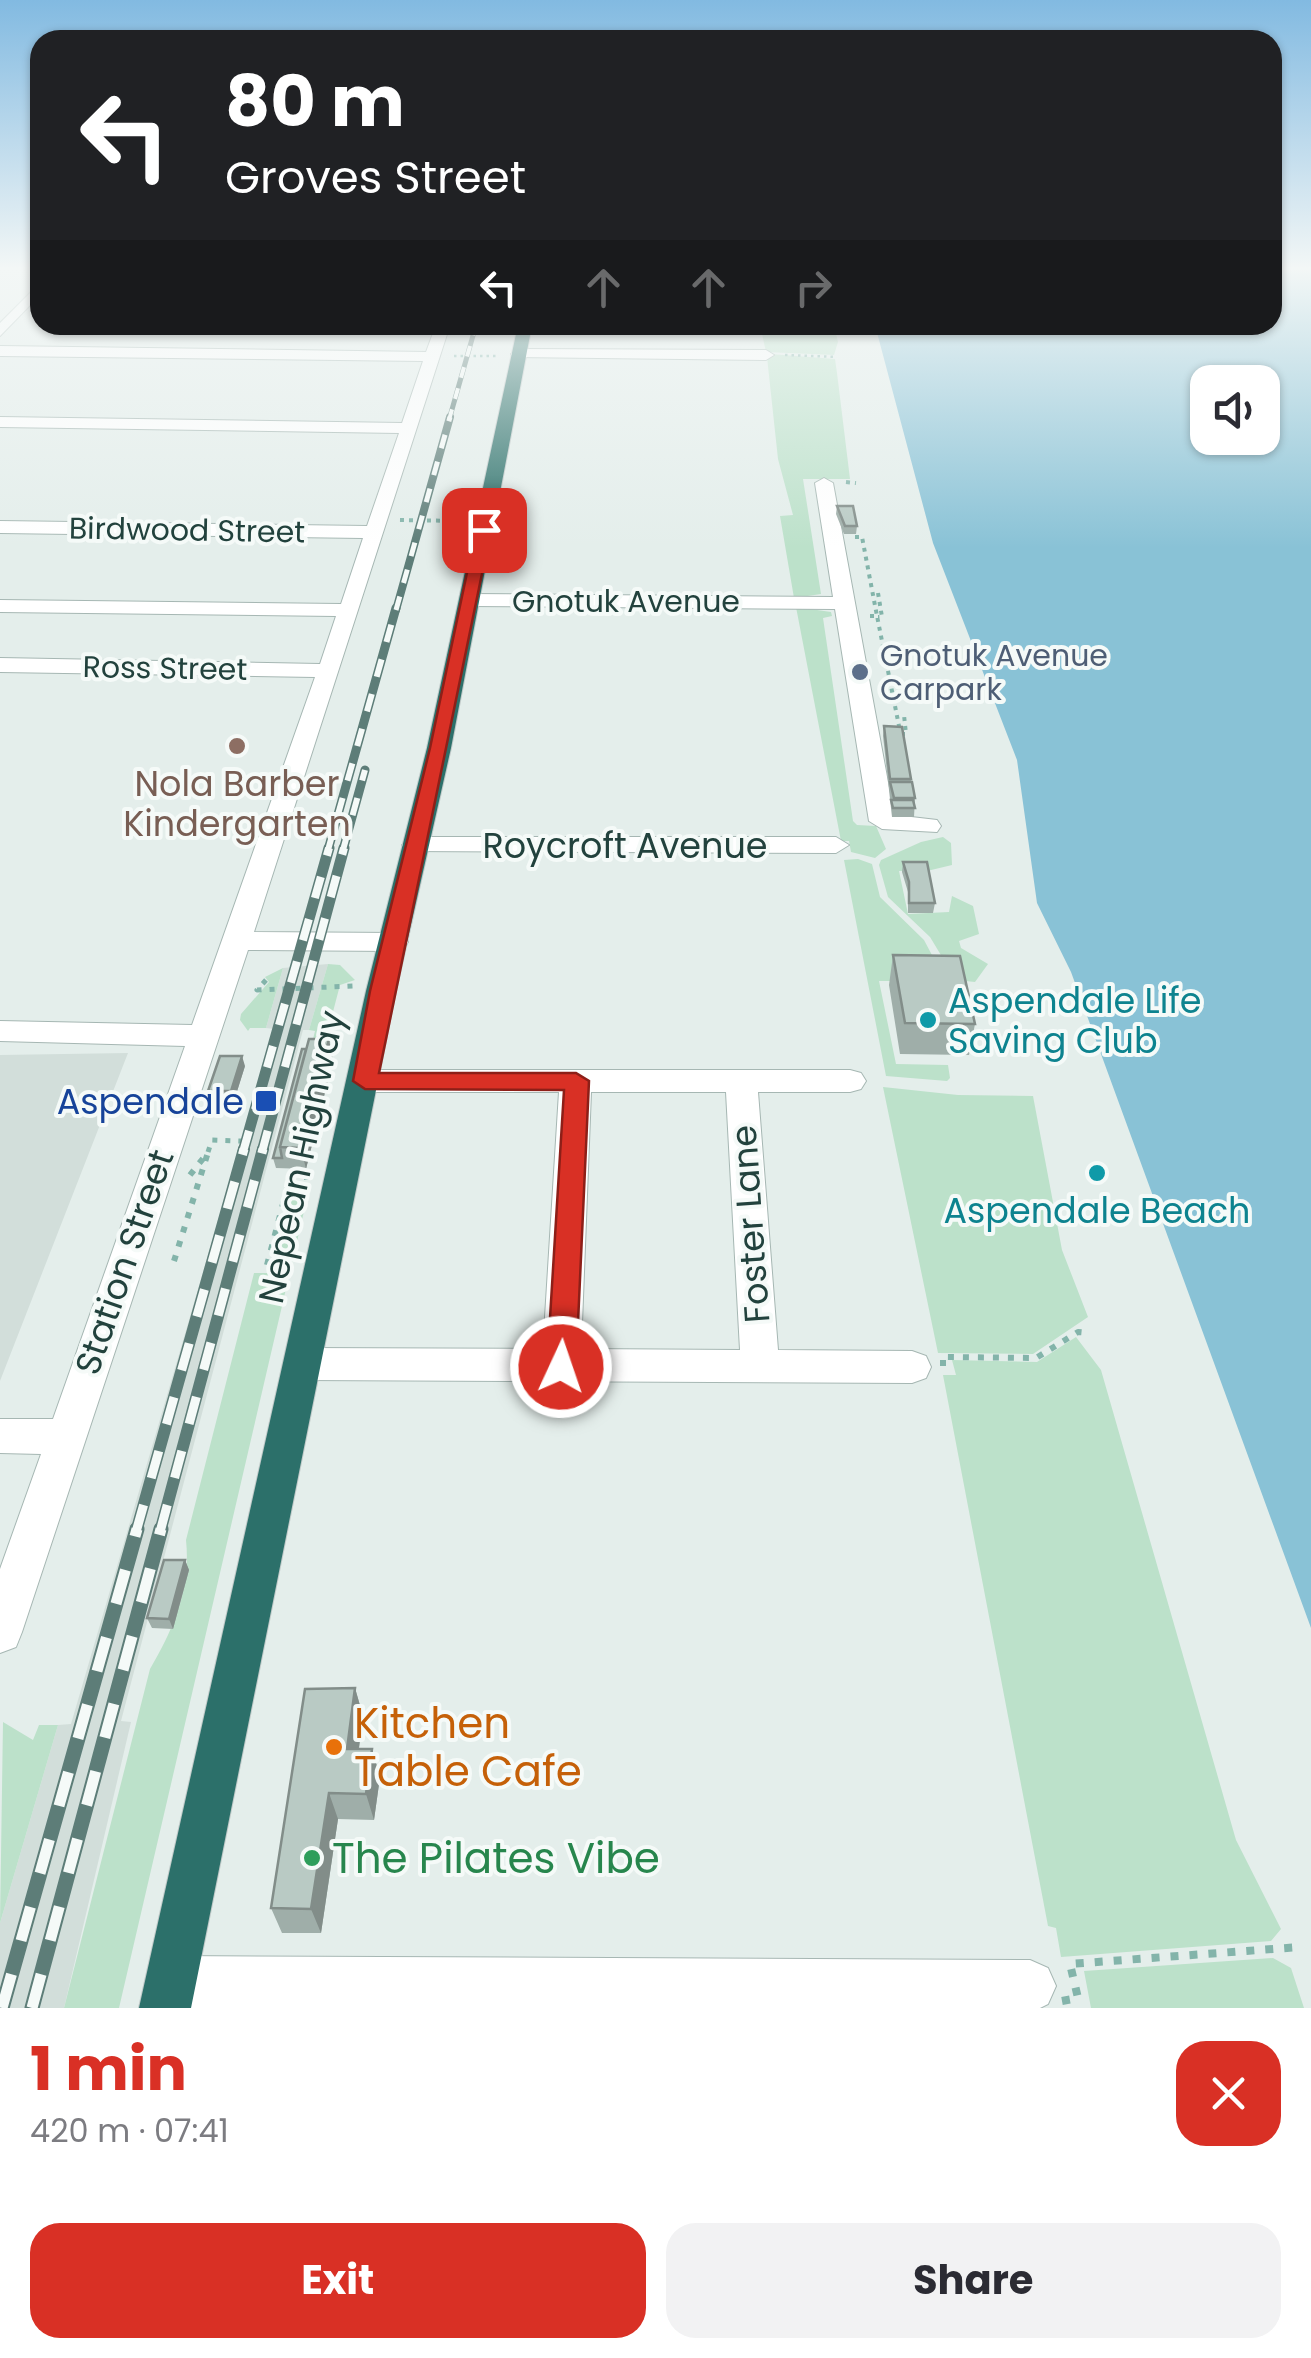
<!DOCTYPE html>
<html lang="en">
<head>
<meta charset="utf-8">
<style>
	body { margin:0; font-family:Poppins,sans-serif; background:#f2f2f3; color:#2b2b33; height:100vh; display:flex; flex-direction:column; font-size:38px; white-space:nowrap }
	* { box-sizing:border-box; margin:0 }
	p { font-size:32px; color:#7c7c81 }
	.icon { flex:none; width:55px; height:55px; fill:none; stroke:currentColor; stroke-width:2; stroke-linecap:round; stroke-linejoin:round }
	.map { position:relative; height:2008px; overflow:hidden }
	.panel { display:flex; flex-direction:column; background:#fff; flex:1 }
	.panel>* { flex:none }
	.guide { position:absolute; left:30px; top:30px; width:1252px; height:305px; border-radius:30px; box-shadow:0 2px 8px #0004; background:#202124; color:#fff; overflow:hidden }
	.fabs { position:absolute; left:1190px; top:365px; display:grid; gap:20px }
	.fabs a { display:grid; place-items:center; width:90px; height:90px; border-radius:20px; background:#fff; box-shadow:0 2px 8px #0004; font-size:50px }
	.pin { position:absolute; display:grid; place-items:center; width:85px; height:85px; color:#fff; margin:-42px; border-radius:20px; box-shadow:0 5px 15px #0006 }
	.me { position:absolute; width:110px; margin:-55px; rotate:3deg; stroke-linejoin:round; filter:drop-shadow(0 0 8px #0008) }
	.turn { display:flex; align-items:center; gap:35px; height:210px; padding:0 30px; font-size:45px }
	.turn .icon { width:130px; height:130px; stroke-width:2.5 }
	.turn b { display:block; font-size:70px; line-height:85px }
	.lanes { display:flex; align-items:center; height:95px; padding:0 30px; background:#0003; justify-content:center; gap:50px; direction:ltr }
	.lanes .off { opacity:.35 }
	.round { display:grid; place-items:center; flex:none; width:105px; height:105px; border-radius:30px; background:#f2f2f3 }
	.headline { display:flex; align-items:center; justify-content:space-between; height:170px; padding:0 30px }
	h1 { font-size:60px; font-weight:700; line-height:75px; color:#d93025 }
	.action { display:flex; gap:20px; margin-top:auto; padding:20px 30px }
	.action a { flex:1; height:115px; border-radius:30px; background:#d93025; color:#fff; font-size:40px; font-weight:700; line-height:115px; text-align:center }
	.action a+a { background:#f2f2f3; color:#2b2b33 }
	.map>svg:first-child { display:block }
</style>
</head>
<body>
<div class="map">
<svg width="1311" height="2008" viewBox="0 0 1311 2008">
	<rect width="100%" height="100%" fill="#e4eeeb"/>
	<path fill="#d2deda" d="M 328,964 L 309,1030 L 303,1030 L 121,1721 L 131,1722 L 64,2008 L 0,2008 L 0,1923 L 58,1725 L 71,1724 L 274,1029 L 266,1028 L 283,968 Z
		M 128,1053 L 0,1381 L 0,1055 Z"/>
	<path fill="#bce1ca" d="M 760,325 L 834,325 L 838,342 L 834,355 L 766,352 Z
		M 770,354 L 835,359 L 837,373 L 850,479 L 803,479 L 821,594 L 794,598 L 780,516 L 793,515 L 778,459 L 767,357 Z
		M 796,607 L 831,612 L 832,616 L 823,618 L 853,821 L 857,825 L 876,826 L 886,849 L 875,858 L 851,852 L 849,841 L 841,841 Z
		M 943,837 L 951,843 L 952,865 L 927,871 L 899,871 L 908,914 L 949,912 L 952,896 L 973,906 L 979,934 L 959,941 L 961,948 L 988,964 L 975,982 L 956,980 L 930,937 L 888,897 L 879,865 L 881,860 L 921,842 Z
		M 858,859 L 872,864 L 880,897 L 924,940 L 942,974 L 929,981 L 879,981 L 896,1064 L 948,1065 L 950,1078 L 947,1081 L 886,1076 L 844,860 Z
		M 328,964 L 340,965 L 355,980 L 340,985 L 323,1050 L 311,1047 L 315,1031 L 309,1030 Z
		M 283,968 L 266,1028 L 250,1028 L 248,1031 L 240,1020 L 241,1014 L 269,982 L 265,977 Z
		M 883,1087 L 958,1095 L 1033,1096 L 1062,1250 L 1088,1317 L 1033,1354 L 938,1353 Z
		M 293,1194 L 308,1194 L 119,2008 L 64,2008 L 150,1669 C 174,1628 191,1588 186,1540 L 254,1273 L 272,1273 Z
		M 1076,1337 L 1101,1370 L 1236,1840 L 1281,1929 L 1271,1941 L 1061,1957 L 1056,1928 L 1048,1926 L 943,1375 L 956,1375 L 952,1360 L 1037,1362 Z
		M 3,1722 L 33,1740 L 39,1725 L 58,1725 L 0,1923 Z
		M 1273,1958 L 1291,1968 L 1304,2008 L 1091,2008 L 1084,1971 Z"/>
	<path fill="#89c2d6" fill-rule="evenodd" d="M 1273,267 L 1311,267 L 1311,1628 L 1071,972 L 1037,903 L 1017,760 L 933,543 L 875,325 L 1272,325 ZM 1208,382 L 1262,382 L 1262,438 L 1208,438 Z"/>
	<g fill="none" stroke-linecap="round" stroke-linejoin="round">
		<g stroke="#a6b7b3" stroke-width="2">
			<path id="minor" d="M 40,283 L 40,295 L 0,336 L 0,323 Z
				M 436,325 L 450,325 L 254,932 L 394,933 L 404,936 L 408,942 L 404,948 L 394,951 L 248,950 L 22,1632 L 16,1647 L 0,1653 L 0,1569 L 41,1454 L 0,1453 L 0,1419 L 53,1419 L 185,1046 L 0,1041 L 0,1021 L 192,1025 L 315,677 L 0,672 L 0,658 L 320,664 L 336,616 L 0,612 L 0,600 L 341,604 L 363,538 L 0,533 L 0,521 L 367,526 L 399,433 L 0,427 L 0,417 L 402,423 L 423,361 L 0,356 L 0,346 L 426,352 Z
				M 519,349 L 766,350 L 774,355 L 766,360 L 514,357 L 511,354 Z
				M 824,478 L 833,483 L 894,815 L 937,820 L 941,826 L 937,832 L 882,829 L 869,821 L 835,609 L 469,606 L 459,600 L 469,594 L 833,597 L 815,483 Z
				M 415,837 L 836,837 L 849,845 L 836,853 L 406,851 L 402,845 Z
				M 365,1070 L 850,1070 L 861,1073 L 866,1081 L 861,1089 L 850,1092 L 758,1092 L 778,1350 L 912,1351 L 926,1356 L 931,1367 L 926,1378 L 912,1383 L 304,1380 L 291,1375 L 285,1364 L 291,1353 L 304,1348 L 543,1349 L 559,1092 L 365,1092 L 354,1089 L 349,1081 L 354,1073 ZM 591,1092 L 726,1092 L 740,1350 L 581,1349 Z
				M 171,1956 L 1030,1960 L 1048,1968 L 1056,1986 L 1048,2004 L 1040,2008 L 171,2008 L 153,2000 L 145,1982 L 153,1964 Z"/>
		</g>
		<g stroke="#c1cac9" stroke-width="2">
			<path id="highway" d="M 518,325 L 532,325 L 451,748 L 396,991 L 191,2008 L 139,2008 L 366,991 L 427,748 Z"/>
		</g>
		<path stroke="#83b4aa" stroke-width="2.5" stroke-dasharray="2.5 4" stroke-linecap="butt" d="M 785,355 L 837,357
			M 454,356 L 497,356"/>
		<path stroke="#83b4aa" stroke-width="4" stroke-dasharray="4 5" stroke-linecap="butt" d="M 846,482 L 856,483
			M 400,520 L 460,521 L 460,525
			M 855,537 L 862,537 L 877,616
			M 878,593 L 882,617 L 878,617
			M 870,616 L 877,616 L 900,731
			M 901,734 L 906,734 L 904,715"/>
		<path stroke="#83b4aa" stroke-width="5" stroke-dasharray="5 8" stroke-linecap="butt" d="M 266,980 L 257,990 L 354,986
			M 208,1152 L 212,1140 L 241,1141"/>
		<path stroke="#83b4aa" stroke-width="6" stroke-dasharray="6 9" stroke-linecap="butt" d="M 190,1175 L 205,1156
			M 174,1261 L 209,1149
			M 267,1265 L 290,1177 L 309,1177
			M 940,1363 L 947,1363 L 946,1357 L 1036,1358 L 1078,1332 L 1088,1333"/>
		<path stroke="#83b4aa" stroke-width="8" stroke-dasharray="8 11" stroke-linecap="butt" d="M 1062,2001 L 1078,1998 L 1070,1964 L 1300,1947"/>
		<use href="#minor" fill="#fff" fill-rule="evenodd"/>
		<use href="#highway" fill="#2c706a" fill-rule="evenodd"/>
		<g stroke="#5d7d78" stroke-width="5">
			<path id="rail-far5" d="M 449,420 L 476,325"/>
		</g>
		<g stroke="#5d7d78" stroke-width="8">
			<path id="rail-far4" d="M 396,610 L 450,417"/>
		</g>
		<g stroke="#5d7d78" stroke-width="9">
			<path id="rail-far3" d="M 328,850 L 396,608
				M 343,850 L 365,770"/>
		</g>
		<g stroke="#5d7d78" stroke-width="11">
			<path id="rail-far2" d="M 243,1152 L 329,848
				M 262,1152 L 344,848"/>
		</g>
		<g stroke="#5d7d78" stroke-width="12">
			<path id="rail-far1" d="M 136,1532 L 244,1149
				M 160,1532 L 263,1149"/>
		</g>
		<g stroke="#5d7d78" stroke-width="15">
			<path id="rail" d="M 2,2008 L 137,1529
				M 32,2008 L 161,1529"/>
		</g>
		<use href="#rail-far5" stroke="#f5faf8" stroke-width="4" stroke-dasharray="11" stroke-linecap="butt"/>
		<use href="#rail-far4" stroke="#f5faf8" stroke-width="5" stroke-dasharray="14" stroke-linecap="butt"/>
		<use href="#rail-far3" stroke="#f5faf8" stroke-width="6" stroke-dasharray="18" stroke-linecap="butt"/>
		<use href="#rail-far2" stroke="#f5faf8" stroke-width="8" stroke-dasharray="22" stroke-linecap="butt"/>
		<use href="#rail-far1" stroke="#f5faf8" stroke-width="9" stroke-dasharray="28" stroke-linecap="butt"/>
		<use href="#rail" stroke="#f5faf8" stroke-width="11" stroke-dasharray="35" stroke-linecap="butt"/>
	</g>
	<path fill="#9faea9" d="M 837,506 L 857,526 L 856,534 L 844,534 L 836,514 Z
		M 884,726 L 911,779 L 915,798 L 914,817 L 892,817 L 883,736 Z
		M 903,862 L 935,903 L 933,913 L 908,913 L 908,892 L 902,872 Z
		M 893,955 L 975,1024 L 969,1055 L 900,1054 L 889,985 Z
		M 333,1060 L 306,1169 L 276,1168 L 273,1158 Z
		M 245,1066 L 234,1101 L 211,1101 L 208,1091 Z
		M 185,1560 L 189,1570 L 173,1629 L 152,1628 L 147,1618 Z
		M 355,1688 L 363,1716 L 359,1749 L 372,1749 L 380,1777 L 374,1820 L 338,1819 L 321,1933 L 282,1933 L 271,1908 Z"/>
	<path fill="#828d89" d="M 329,1039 L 333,1060 L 306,1169 L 301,1148 Z
		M 242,1056 L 245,1066 L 234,1101 L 231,1091 Z
		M 185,1560 L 189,1570 L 173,1629 L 169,1619 Z
		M 355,1688 L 363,1716 L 355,1777 L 347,1749 Z
		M 372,1749 L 380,1777 L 374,1820 L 366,1794 Z
		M 329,1793 L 338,1819 L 321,1933 L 311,1909 Z"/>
	<path fill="#b9cac4" stroke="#828d89" stroke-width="2.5" d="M 837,506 L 853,506 L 857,526 L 845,526 Z
		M 884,726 L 902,727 L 911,779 L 890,779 Z
		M 890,782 L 912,782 L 915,798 L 894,798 Z
		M 891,800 L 913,800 L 915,808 L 893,808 Z
		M 903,862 L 927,862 L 935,903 L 909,903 L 909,882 Z
		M 893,955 L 960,956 L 975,1024 L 905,1023 Z
		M 309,1039 L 329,1039 L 301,1148 L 280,1147 Z
		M 302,1049 L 306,1049 L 280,1147 L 282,1158 L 273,1158 Z
		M 220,1056 L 242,1056 L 231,1091 L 208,1091 Z
		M 164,1560 L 185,1560 L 169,1619 L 147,1618 Z
		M 355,1688 L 347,1749 L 372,1749 L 366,1794 L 329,1793 L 311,1909 L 271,1908 L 305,1689 Z"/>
	<linearGradient id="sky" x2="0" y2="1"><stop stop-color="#82bae1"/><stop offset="0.49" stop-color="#f3f7f6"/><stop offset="1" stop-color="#f3f7f6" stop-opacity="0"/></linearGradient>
	<rect width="1311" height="548" fill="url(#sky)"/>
	<path fill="#d93025" stroke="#8d1f18" stroke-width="2.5" d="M 484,525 L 491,530 L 379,1073 L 576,1073 L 589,1081 L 576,1367 L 572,1376 L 561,1379 L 551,1376 L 547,1367 L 564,1090 L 365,1089 L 353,1081 L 370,991 L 430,748 L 476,530 Z"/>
	<circle fill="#5c6f8a" stroke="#f5faf8" stroke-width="4" cx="860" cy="672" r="10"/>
	<circle fill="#8d6e63" stroke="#f5faf8" stroke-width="4" cx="237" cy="746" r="10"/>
	<g fill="#0f9aa8" stroke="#f5faf8" stroke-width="4">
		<circle cx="928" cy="1020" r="10"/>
		<circle cx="1097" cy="1173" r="10"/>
	</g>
	<rect fill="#1a4fb4" stroke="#f5faf8" stroke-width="4" x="254" y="1089" width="24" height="24" rx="5"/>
	<circle fill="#e8710a" stroke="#f5faf8" stroke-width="4" cx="334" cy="1747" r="10"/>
	<circle fill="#2e9e5b" stroke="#f5faf8" stroke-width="4" cx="312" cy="1858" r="10"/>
	<g text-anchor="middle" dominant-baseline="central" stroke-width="8" stroke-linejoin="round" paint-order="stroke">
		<g font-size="30" fill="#22423d" stroke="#f5faf8">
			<text transform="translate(187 530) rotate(1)">Birdwood Street</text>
			<text x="626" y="601">Gnotuk Avenue</text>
			<text transform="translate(165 668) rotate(1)">Ross Street</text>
		</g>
		<g font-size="30" fill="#4e5e75" stroke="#f5faf8" text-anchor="start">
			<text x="880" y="655">Gnotuk Avenue<tspan x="880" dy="34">Carpark</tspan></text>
		</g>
		<g font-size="35" fill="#785e54" stroke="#f5faf8">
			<text x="237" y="783">Nola Barber<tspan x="237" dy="40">Kindergarten</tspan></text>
		</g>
		<g font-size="35" fill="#22423d" stroke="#f5faf8">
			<text x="625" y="845">Roycroft Avenue</text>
			<text transform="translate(301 1157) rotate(-78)">Nepean Highway</text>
			<text transform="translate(750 1224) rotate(-94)">Foster Lane</text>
			<text transform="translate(124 1262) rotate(-71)">Station Street</text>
		</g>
		<g font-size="35" fill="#0d838f" stroke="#f5faf8" text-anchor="start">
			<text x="948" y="1000">Aspendale Life<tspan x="948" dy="40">Saving Club</tspan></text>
			<text x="1097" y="1210" text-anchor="middle">Aspendale Beach</text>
		</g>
		<g font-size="35" fill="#164399" stroke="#f5faf8" text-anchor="end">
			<text x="244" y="1101">Aspendale</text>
		</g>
		<g font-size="42" fill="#c56008" stroke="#f5faf8" text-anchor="start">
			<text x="354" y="1723">Kitchen<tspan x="354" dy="48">Table Cafe</tspan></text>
		</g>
		<g font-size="42" fill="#27864d" stroke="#f5faf8" text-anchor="start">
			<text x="332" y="1858">The Pilates Vibe</text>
		</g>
	</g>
</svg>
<div class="fabs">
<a><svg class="icon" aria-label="sound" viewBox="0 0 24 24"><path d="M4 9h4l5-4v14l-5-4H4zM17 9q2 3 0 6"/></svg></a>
</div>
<div class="pin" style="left:484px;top:530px;background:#d93025"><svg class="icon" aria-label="arrive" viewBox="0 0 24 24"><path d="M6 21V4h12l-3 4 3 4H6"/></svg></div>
<svg class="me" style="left:561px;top:1367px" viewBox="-20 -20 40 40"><circle r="17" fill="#d93025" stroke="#fff" stroke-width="3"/><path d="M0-11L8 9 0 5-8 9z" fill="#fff"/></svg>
<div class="guide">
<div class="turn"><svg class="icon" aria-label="left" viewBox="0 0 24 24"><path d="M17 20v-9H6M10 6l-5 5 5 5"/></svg><div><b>80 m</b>Groves Street</div></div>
<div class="lanes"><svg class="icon" aria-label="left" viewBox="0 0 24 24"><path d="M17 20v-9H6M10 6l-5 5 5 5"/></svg><svg class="icon off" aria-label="ahead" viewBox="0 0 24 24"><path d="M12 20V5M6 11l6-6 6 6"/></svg><svg class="icon off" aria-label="ahead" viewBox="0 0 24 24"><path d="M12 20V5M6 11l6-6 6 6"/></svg><svg class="icon off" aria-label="right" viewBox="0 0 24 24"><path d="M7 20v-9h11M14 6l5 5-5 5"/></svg></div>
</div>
</div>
<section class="panel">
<div class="headline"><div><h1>1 min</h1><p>420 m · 07:41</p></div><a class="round" style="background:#d93025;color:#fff"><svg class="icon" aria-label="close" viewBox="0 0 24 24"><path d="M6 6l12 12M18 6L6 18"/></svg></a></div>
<div class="action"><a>Exit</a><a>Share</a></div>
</section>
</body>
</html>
